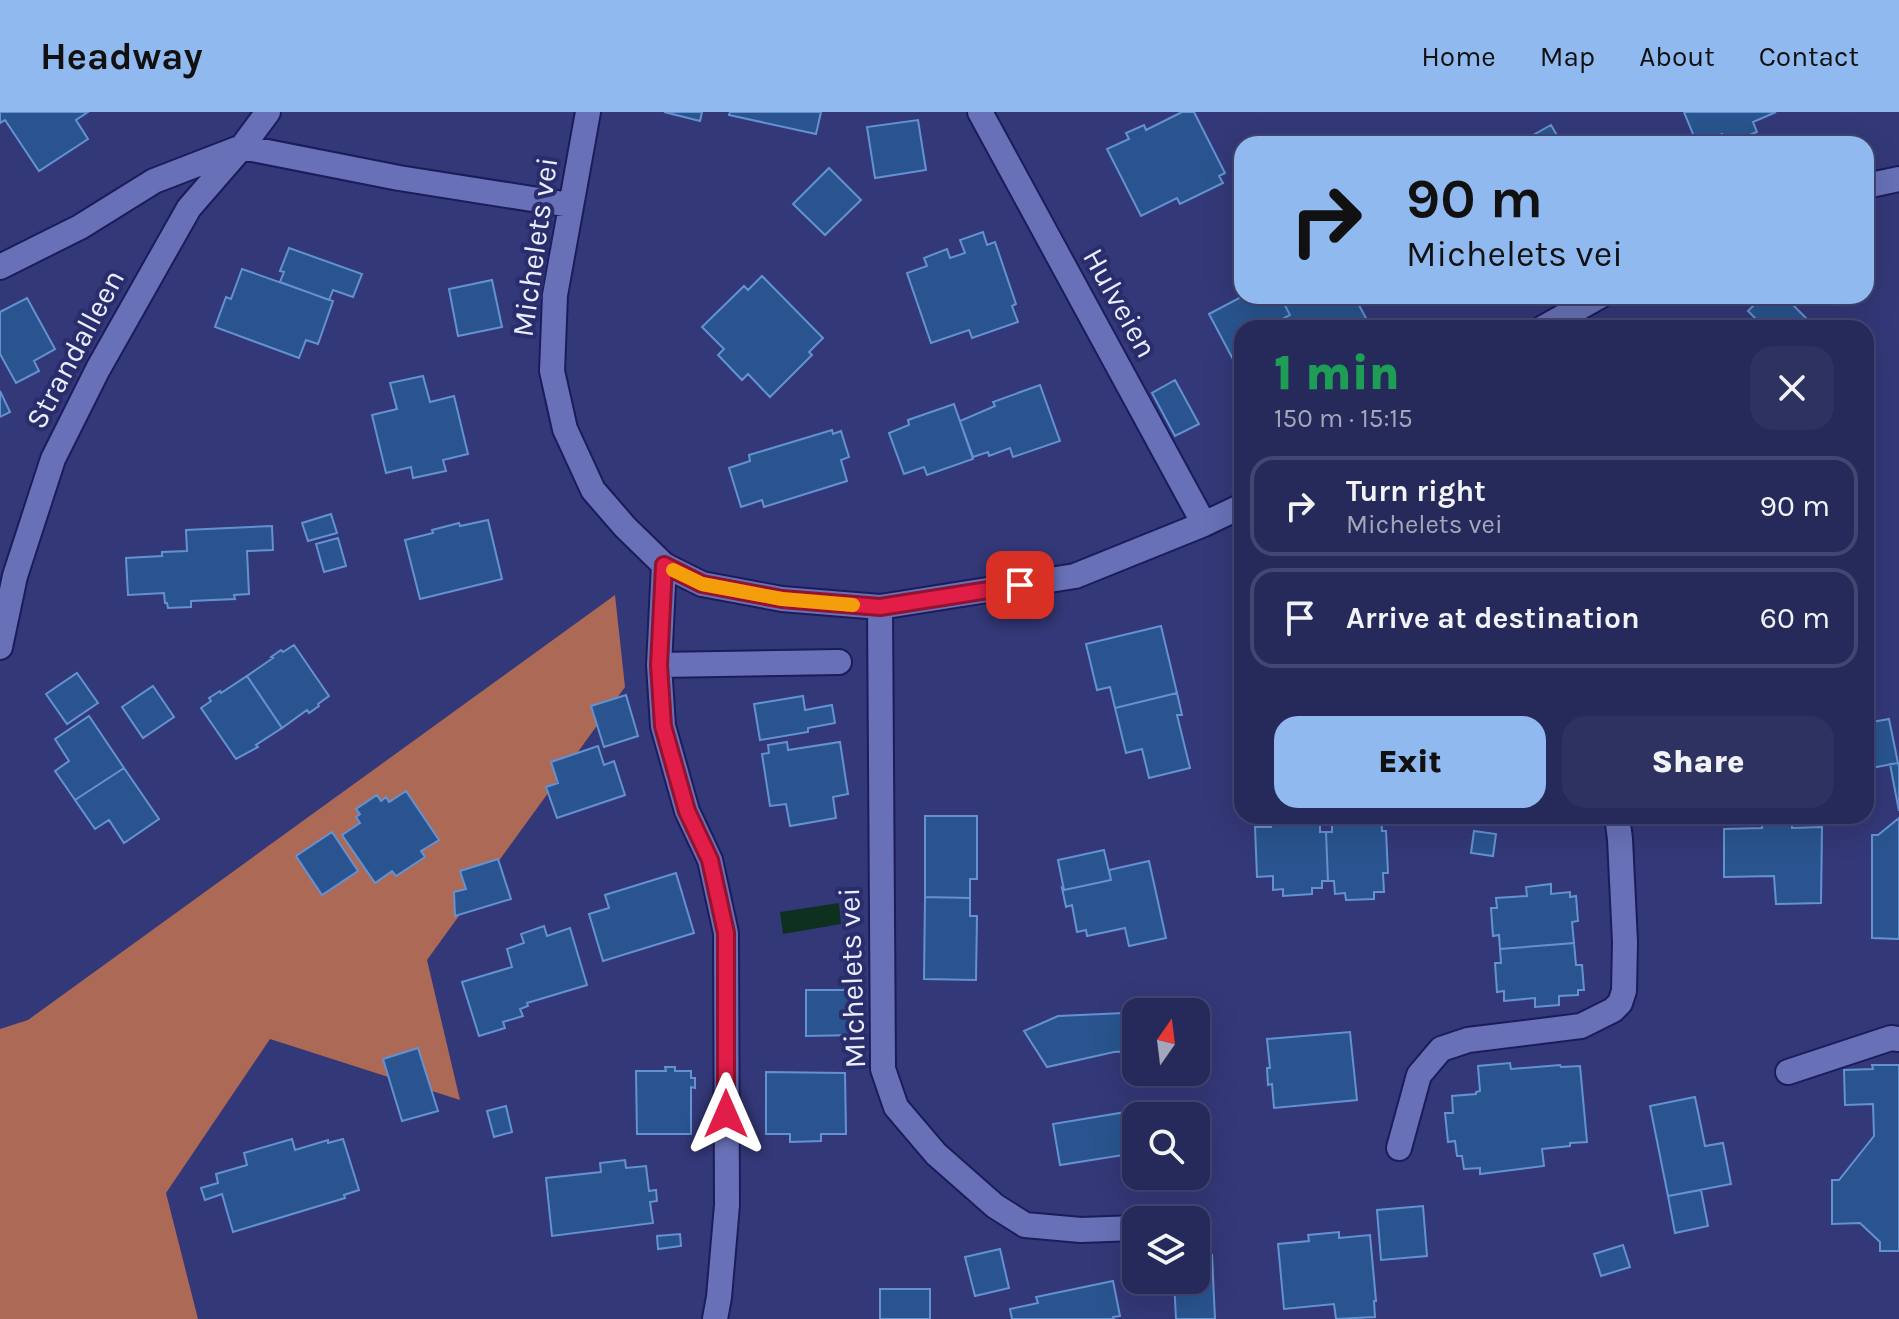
<!DOCTYPE html>
<html lang="en">
<head>
<meta charset="utf-8">
<style>
	body { margin:0; font-family:Karla,sans-serif; background:#2e3260; color:#f1f3f6; height:100vh; display:flex; flex-direction:column; font-size:30px; white-space:nowrap }
	* { box-sizing:border-box; margin:0 }
	p { font-size:26px; color:#a4a7bb }
	.icon { flex:none; width:44px; height:44px; fill:none; stroke:currentColor; stroke-width:2; stroke-linecap:round; stroke-linejoin:round }
	.map { position:relative; flex:1; overflow:hidden }
	.panel { position:absolute; left:1234px; top:208px; width:640px; height:504px; display:flex; flex-direction:column; background:#262a5a; border-radius:24px; box-shadow:0 8px 32px #0002,0 0 0 2px #424670 }
	.panel>* { flex:none }
	.guide { position:absolute; left:1234px; top:24px; width:640px; height:168px; border-radius:24px; box-shadow:0 8px 32px #0002,0 0 0 2px #424670; background:#90b9f0; color:#111; overflow:hidden }
	.needle { width:52px; rotate:14deg }
	.controls { position:absolute; left:1122px; top:886px; display:grid; gap:16px }
	.controls a { display:grid; place-items:center; width:88px; height:88px; border-radius:16px; background:#262a5a; box-shadow:0 8px 32px #0002,0 0 0 2px #424670; font-size:40px }
	.pin { position:absolute; display:grid; place-items:center; width:68px; height:68px; color:#fff; margin:-34px; border-radius:16px; box-shadow:0 4px 12px #0006 }
	.me { position:absolute; width:88px; margin:-44px; rotate:0deg; stroke-linejoin:round; filter:drop-shadow(0 0 6px #0008) }
	.turn { display:flex; align-items:center; gap:28px; height:168px; padding:0 40px; font-size:36px }
	.turn .icon { width:104px; height:104px; stroke-width:2.5 }
	.turn b { display:block; font-size:56px; line-height:68px }
	.round { display:grid; place-items:center; flex:none; width:84px; height:84px; border-radius:24px; background:#2e3260 }
	.head { display:flex; align-items:center; justify-content:space-between; height:136px; padding:0 40px }
	h1 { font-size:48px; font-weight:800; line-height:60px; color:#1e9e55 }
	.primary-button { display:flex; gap:16px; margin-top:auto; padding:16px 40px }
	.primary-button a { flex:1; height:92px; border-radius:24px; background:#90b9f0; color:#111; font-size:32px; font-weight:800; line-height:92px; text-align:center }
	.primary-button a+a { background:#2e3260; color:#f1f3f6 }
	ul { padding:0; list-style:none }
	li { display:flex; align-items:center; gap:24px; height:100px; margin:0 16px 12px; padding:0 24px; border:4px solid #424670; border-radius:24px }
	li div { flex:1 }
	li b { display:block; font-size:30px }
	li em { font-style:normal }
	header { display:flex; align-items:center; gap:48px; box-sizing:border-box; height:112px; padding:0 40px; background:#90b9f0; color:#111 }
	header strong { font-size:38px }
	nav { display:flex; gap:44px; margin-inline-start:auto; font-size:28px }
	.map>svg:first-child { display:block }
</style>
</head>
<body>
<header>
<strong>Headway</strong>
<nav><a>Home</a><a>Map</a><a>About</a><a>Contact</a></nav>
</header>
<div class="map">
<svg width="1899" height="1207" viewBox="0 0 1899 1207">
	<rect width="100%" height="100%" fill="#333878"/>
	<path fill="#ac6956" d="M 615,483 L 625,575 L 427,848 L 460,988 L 270,927 L 166,1081 L 198,1207 L 0,1207 L 0,917 L 28,908 Z"/>
	<path fill="#0d311e" d="M 839,791 L 841,812 L 783,822 L 780,800 Z"/>
	<path fill="#29548f" stroke="#6492d1" stroke-width="2" d="M 0,0 L 88,0 L 76,8 L 88,27 L 39,59 L 5,8 L 0,11 Z
		M 664,0 L 702,0 L 700,9 Z
		M 730,0 L 821,0 L 816,22 L 729,3 Z
		M 1182,0 L 1194,0 L 1225,61 L 1219,64 L 1223,71 L 1180,92 L 1177,86 L 1141,104 L 1107,37 L 1129,27 L 1126,21 L 1144,13 L 1146,18 Z
		M 1684,0 L 1776,0 L 1753,10 L 1757,20 L 1727,32 L 1722,22 L 1697,32 Z
		M 918,8 L 926,58 L 875,66 L 867,15 Z
		M 1551,13 L 1562,32 L 1517,32 Z
		M 829,56 L 861,88 L 825,123 L 793,92 Z
		M 983,120 L 987,133 L 995,130 L 1016,192 L 1012,194 L 1018,210 L 972,226 L 969,218 L 931,231 L 907,161 L 927,154 L 924,146 L 947,137 L 950,146 L 965,141 L 960,128 Z
		M 289,136 L 362,162 L 353,185 L 333,178 L 329,188 L 280,170 L 284,160 L 280,159 Z
		M 242,157 L 333,189 L 318,232 L 306,228 L 299,246 L 215,215 L 226,185 L 231,187 Z
		M 762,164 L 823,226 L 809,240 L 812,243 L 770,285 L 748,262 L 742,268 L 718,243 L 724,237 L 702,215 L 744,174 L 748,178 Z
		M 492,168 L 502,215 L 458,224 L 449,177 Z
		M 1243,184 L 1280,184 L 1290,203 L 1284,206 L 1289,216 L 1242,216 L 1242,247 L 1235,251 L 1209,202 Z
		M 1280,184 L 1354,184 L 1366,206 L 1347,216 L 1289,216 L 1284,206 L 1290,203 Z
		M 1763,184 L 1784,184 L 1814,214 L 1812,216 L 1753,216 L 1759,210 L 1748,199 Z
		M 27,186 L 55,237 L 34,249 L 39,259 L 16,271 L 0,242 L 0,200 Z
		M 423,264 L 430,290 L 454,284 L 468,342 L 443,348 L 446,359 L 413,366 L 411,355 L 386,361 L 372,303 L 397,297 L 390,271 Z
		M 1175,268 L 1199,312 L 1175,324 L 1152,281 Z
		M 1040,273 L 1060,329 L 1013,345 L 1010,336 L 989,344 L 988,340 L 973,345 L 960,309 L 995,294 L 993,290 Z
		M 0,279 L 10,300 L 0,305 Z
		M 954,292 L 973,347 L 927,363 L 924,355 L 904,362 L 889,321 L 909,313 L 908,308 Z
		M 832,318 L 833,322 L 841,319 L 849,345 L 841,348 L 847,369 L 764,395 L 762,388 L 741,395 L 729,356 L 750,349 L 749,343 Z
		M 331,402 L 337,421 L 308,429 L 302,411 Z
		M 488,408 L 502,467 L 420,487 L 405,428 L 433,421 L 432,418 L 459,411 L 460,414 Z
		M 272,414 L 273,438 L 247,439 L 249,482 L 234,483 L 235,487 L 191,489 L 191,495 L 168,496 L 167,491 L 165,491 L 164,481 L 128,483 L 126,446 L 162,444 L 162,440 L 187,439 L 186,418 Z
		M 338,426 L 346,454 L 324,460 L 316,432 Z
		M 1161,514 L 1177,581 L 1115,596 L 1110,575 L 1097,578 L 1086,532 Z
		M 294,533 L 329,584 L 318,592 L 319,594 L 309,601 L 307,598 L 282,616 L 247,564 L 273,546 L 271,545 L 281,538 L 283,540 Z
		M 77,561 L 98,591 L 67,612 L 46,582 Z
		M 247,564 L 282,616 L 256,633 L 258,635 L 236,647 L 201,596 L 211,589 L 209,586 L 220,579 L 221,581 Z
		M 153,574 L 174,605 L 143,626 L 122,595 Z
		M 1177,581 L 1182,603 L 1177,603 L 1190,656 L 1149,666 L 1142,637 L 1126,641 L 1115,596 Z
		M 626,583 L 638,624 L 604,635 L 591,594 Z
		M 803,584 L 805,598 L 832,593 L 835,611 L 808,616 L 808,620 L 760,628 L 754,592 Z
		M 89,604 L 124,656 L 75,688 L 55,659 L 69,649 L 55,627 Z
		M 1889,607 L 1898,651 L 1866,657 L 1866,611 Z
		M 787,630 L 788,638 L 840,630 L 848,682 L 833,685 L 836,706 L 790,714 L 786,692 L 770,694 L 762,642 L 769,641 L 768,633 Z
		M 598,634 L 604,653 L 614,649 L 625,683 L 557,706 L 546,675 L 558,671 L 551,650 Z
		M 1898,651 L 1899,655 L 1899,699 L 1890,652 Z
		M 124,656 L 159,707 L 124,731 L 109,708 L 95,717 L 75,688 Z
		M 406,679 L 439,728 L 421,739 L 425,745 L 396,764 L 392,759 L 375,771 L 342,723 L 360,711 L 356,705 L 360,702 L 356,697 L 377,683 L 381,689 L 386,685 L 389,690 Z
		M 925,704 L 977,704 L 977,767 L 970,767 L 970,786 L 925,785 Z
		M 1270,704 L 1320,704 L 1320,720 L 1326,720 L 1328,769 L 1322,769 L 1322,776 L 1312,776 L 1312,782 L 1283,784 L 1283,777 L 1273,778 L 1273,764 L 1257,765 L 1255,715 L 1271,715 Z
		M 1347,704 L 1381,705 L 1382,719 L 1386,719 L 1388,761 L 1383,761 L 1384,780 L 1374,780 L 1374,787 L 1346,788 L 1345,781 L 1335,782 L 1334,769 L 1328,769 L 1326,720 L 1332,720 L 1332,708 L 1347,707 Z
		M 1759,704 L 1803,704 L 1803,706 L 1792,706 L 1792,716 L 1822,715 L 1821,791 L 1776,792 L 1774,764 L 1724,765 L 1724,717 L 1762,716 L 1762,706 L 1759,706 Z
		M 1899,706 L 1899,827 L 1872,826 L 1872,723 L 1878,723 Z
		M 1474,719 L 1496,722 L 1493,744 L 1471,741 Z
		M 332,720 L 358,759 L 322,783 L 296,744 Z
		M 1104,738 L 1111,768 L 1064,778 L 1058,748 Z
		M 498,747 L 511,787 L 455,804 L 454,780 L 466,777 L 460,759 Z
		M 1149,749 L 1166,826 L 1129,834 L 1125,816 L 1087,824 L 1086,818 L 1077,820 L 1072,793 L 1066,795 L 1062,776 L 1064,778 L 1111,768 L 1109,758 Z
		M 676,761 L 694,821 L 603,849 L 589,802 L 609,796 L 605,783 Z
		M 1551,772 L 1551,782 L 1570,780 L 1570,785 L 1576,784 L 1578,809 L 1572,810 L 1574,831 L 1500,837 L 1499,823 L 1493,824 L 1491,796 L 1497,796 L 1496,786 L 1527,784 L 1526,775 Z
		M 925,785 L 970,786 L 970,804 L 977,804 L 976,868 L 924,867 Z
		M 544,814 L 547,824 L 570,816 L 587,873 L 527,891 L 528,894 L 520,897 L 523,904 L 503,910 L 505,916 L 479,924 L 462,870 L 512,855 L 507,837 L 524,831 L 521,822 Z
		M 1574,831 L 1576,853 L 1582,853 L 1584,878 L 1578,878 L 1578,883 L 1559,884 L 1559,893 L 1535,895 L 1535,886 L 1504,889 L 1504,879 L 1497,880 L 1495,851 L 1501,851 L 1500,837 Z
		M 806,878 L 858,878 L 858,923 L 806,924 Z
		M 1181,889 L 1185,900 L 1136,900 L 1136,939 L 1114,940 L 1047,955 L 1024,919 L 1058,904 L 1124,901 Z
		M 1350,920 L 1357,988 L 1274,996 L 1272,972 L 1268,973 L 1267,956 L 1270,956 L 1267,927 Z
		M 418,936 L 438,999 L 402,1009 L 383,947 Z
		M 1510,951 L 1511,957 L 1560,953 L 1561,955 L 1580,954 L 1587,1030 L 1570,1031 L 1570,1034 L 1542,1037 L 1544,1054 L 1480,1062 L 1480,1056 L 1464,1057 L 1462,1044 L 1457,1044 L 1455,1029 L 1448,1030 L 1445,1001 L 1453,1001 L 1452,984 L 1476,982 L 1476,980 L 1480,979 L 1478,954 Z
		M 1872,953 L 1899,953 L 1899,1139 L 1880,1139 L 1880,1130 L 1860,1111 L 1832,1112 L 1832,1068 L 1839,1068 L 1874,1024 L 1873,992 L 1845,993 L 1844,958 L 1873,957 Z
		M 665,955 L 675,955 L 675,959 L 691,959 L 691,966 L 695,966 L 695,976 L 691,975 L 691,1022 L 637,1022 L 636,959 L 666,959 Z
		M 766,960 L 845,961 L 846,1022 L 821,1022 L 821,1029 L 790,1030 L 790,1022 L 766,1022 Z
		M 1695,985 L 1705,1034 L 1723,1031 L 1731,1072 L 1668,1084 L 1650,994 Z
		M 506,994 L 512,1020 L 494,1025 L 487,999 Z
		M 1162,994 L 1164,1004 L 1136,1004 L 1136,1041 L 1060,1053 L 1053,1012 Z
		M 292,1027 L 295,1038 L 328,1028 L 328,1031 L 343,1027 L 359,1078 L 344,1083 L 345,1086 L 233,1120 L 222,1082 L 205,1088 L 201,1076 L 218,1071 L 216,1062 L 247,1053 L 244,1041 Z
		M 625,1048 L 626,1056 L 646,1054 L 649,1079 L 656,1078 L 657,1089 L 650,1090 L 653,1111 L 552,1124 L 546,1066 L 601,1060 L 600,1051 Z
		M 1701,1078 L 1708,1114 L 1675,1121 L 1668,1084 Z
		M 1423,1094 L 1427,1144 L 1381,1148 L 1377,1098 Z
		M 1339,1120 L 1339,1126 L 1370,1123 L 1376,1189 L 1374,1189 L 1375,1205 L 1336,1207 L 1334,1192 L 1284,1197 L 1278,1132 L 1309,1129 L 1308,1123 Z
		M 680,1122 L 681,1134 L 658,1137 L 657,1124 Z
		M 1623,1133 L 1630,1155 L 1601,1164 L 1594,1142 Z
		M 1000,1137 L 1009,1176 L 975,1184 L 965,1145 Z
		M 1196,1143 L 1212,1143 L 1215,1207 L 1176,1207 L 1174,1168 L 1196,1168 Z
		M 1113,1169 L 1120,1204 L 1113,1205 L 1114,1207 L 1012,1207 L 1010,1197 L 1038,1191 L 1036,1185 Z
		M 880,1177 L 930,1177 L 930,1207 L 880,1207 Z"/>
	<g fill="none" stroke-linecap="round" stroke-linejoin="round">
		<g stroke="#1c1c5a" stroke-width="28">
			<path id="minor" d="M 588,0 L 555,183 L 552,259 L 565,317 L 593,378 L 625,415 L 664,453 L 702,472 L 782,487 L 880,495 L 1075,464 L 1204,412 L 1242,394
				M 980,0 L 1204,412
				M 1866,74 L 1899,67
				M 0,155 L 80,115 L 154,69 L 242,35 L 399,66 L 570,93
				M 1543,216 L 1600,184
				M 664,453 L 659,553 L 663,614 L 687,699 L 710,748 L 726,821 L 727,1093 L 719,1185 L 715,1207
				M 880,495 L 883,957 L 896,995 L 936,1042 L 995,1094 L 1025,1113 L 1081,1118 L 1136,1116
				M 0,535 L 15,464 L 53,347 L 98,257 L 189,96 L 242,35 L 268,0
				M 659,553 L 839,550
				M 1788,960 L 1891,926 L 1899,927
				M 1399,1036 L 1419,963 L 1441,937 L 1468,928 L 1581,914 L 1613,898 L 1620,891 L 1624,879 L 1625,830 L 1620,727 L 1617,704"/>
		</g>
		<use href="#minor" stroke="#6871b7" stroke-width="24"/>
	</g>
	<g fill="none" stroke-linecap="round" stroke-linejoin="round">
		<g stroke="#92132f" stroke-width="20">
			<path id="route" d="M 726,1002 L 726,821 L 710,748 L 687,699 L 663,614 L 659,553 L 664,453 L 702,472 L 782,487 L 880,495 L 1020,473"/>
		</g>
		<use href="#route" stroke="#e11d48" stroke-width="14"/>
		<path stroke="#f59e0b" stroke-width="14" d="M 673,458 L 702,472 L 782,487 L 853,493"/>
	</g>
	<g text-anchor="middle" dominant-baseline="central" stroke-width="8" stroke-linejoin="round" paint-order="stroke">
		<g font-size="30" fill="#eaedfd" stroke="#2a2d6c">
			<text transform="translate(535 135) rotate(-82)">Michelets vei</text>
			<text transform="translate(1120 191) rotate(61)">Hulveien</text>
			<text transform="translate(75 237) rotate(-62)">Strandalleen</text>
			<text transform="translate(852 866) rotate(-92)">Michelets vei</text>
		</g>
	</g>
</svg>
<div class="controls">
<a><svg class="needle" viewBox="-14 -14 28 28"><path d="M0-13l5 13h-10z" fill="#e53935"/><path d="M0 13l5-13h-10z" fill="#a4a7bb"/></svg></a>
<a><svg class="icon" aria-label="search" viewBox="0 0 24 24"><circle cx="10" cy="10" r="6"/><path d="M15 15l6 6"/></svg></a>
<a><svg class="icon" aria-label="layers" viewBox="0 0 24 24"><path d="M12 4l9 5-9 5-9-5zM3 14l9 5 9-5"/></svg></a>
</div>
<div class="pin" style="left:1020px;top:473px;background:#d93025"><svg class="icon" aria-label="arrive" viewBox="0 0 24 24"><path d="M6 21V4h12l-3 4 3 4H6"/></svg></div>
<svg class="me" style="left:726px;top:1002px" viewBox="-20 -20 40 40"><path d="M0-17L14 15 0 8-14 15z" fill="#e11d48" stroke="#fff" stroke-width="4"/></svg>
<div class="guide">
<div class="turn"><svg class="icon" aria-label="right" viewBox="0 0 24 24"><path d="M7 20v-9h11M14 6l5 5-5 5"/></svg><div><b>90 m</b>Michelets vei</div></div>
</div>
<section class="panel">
<div class="head"><div><h1>1 min</h1><p>150 m · 15:15</p></div><a class="round"><svg class="icon" aria-label="close" viewBox="0 0 24 24"><path d="M6 6l12 12M18 6L6 18"/></svg></a></div>
<ul>
<li><svg class="icon" aria-label="right" viewBox="0 0 24 24"><path d="M7 20v-9h11M14 6l5 5-5 5"/></svg><div><b>Turn right</b><p>Michelets vei</p></div><em>90 m</em></li>
<li><svg class="icon" aria-label="arrive" viewBox="0 0 24 24"><path d="M6 21V4h12l-3 4 3 4H6"/></svg><div><b>Arrive at destination</b></div><em>60 m</em></li>
</ul>
<div class="primary-button"><a>Exit</a><a>Share</a></div>
</section>
</div>
</body>
</html>
